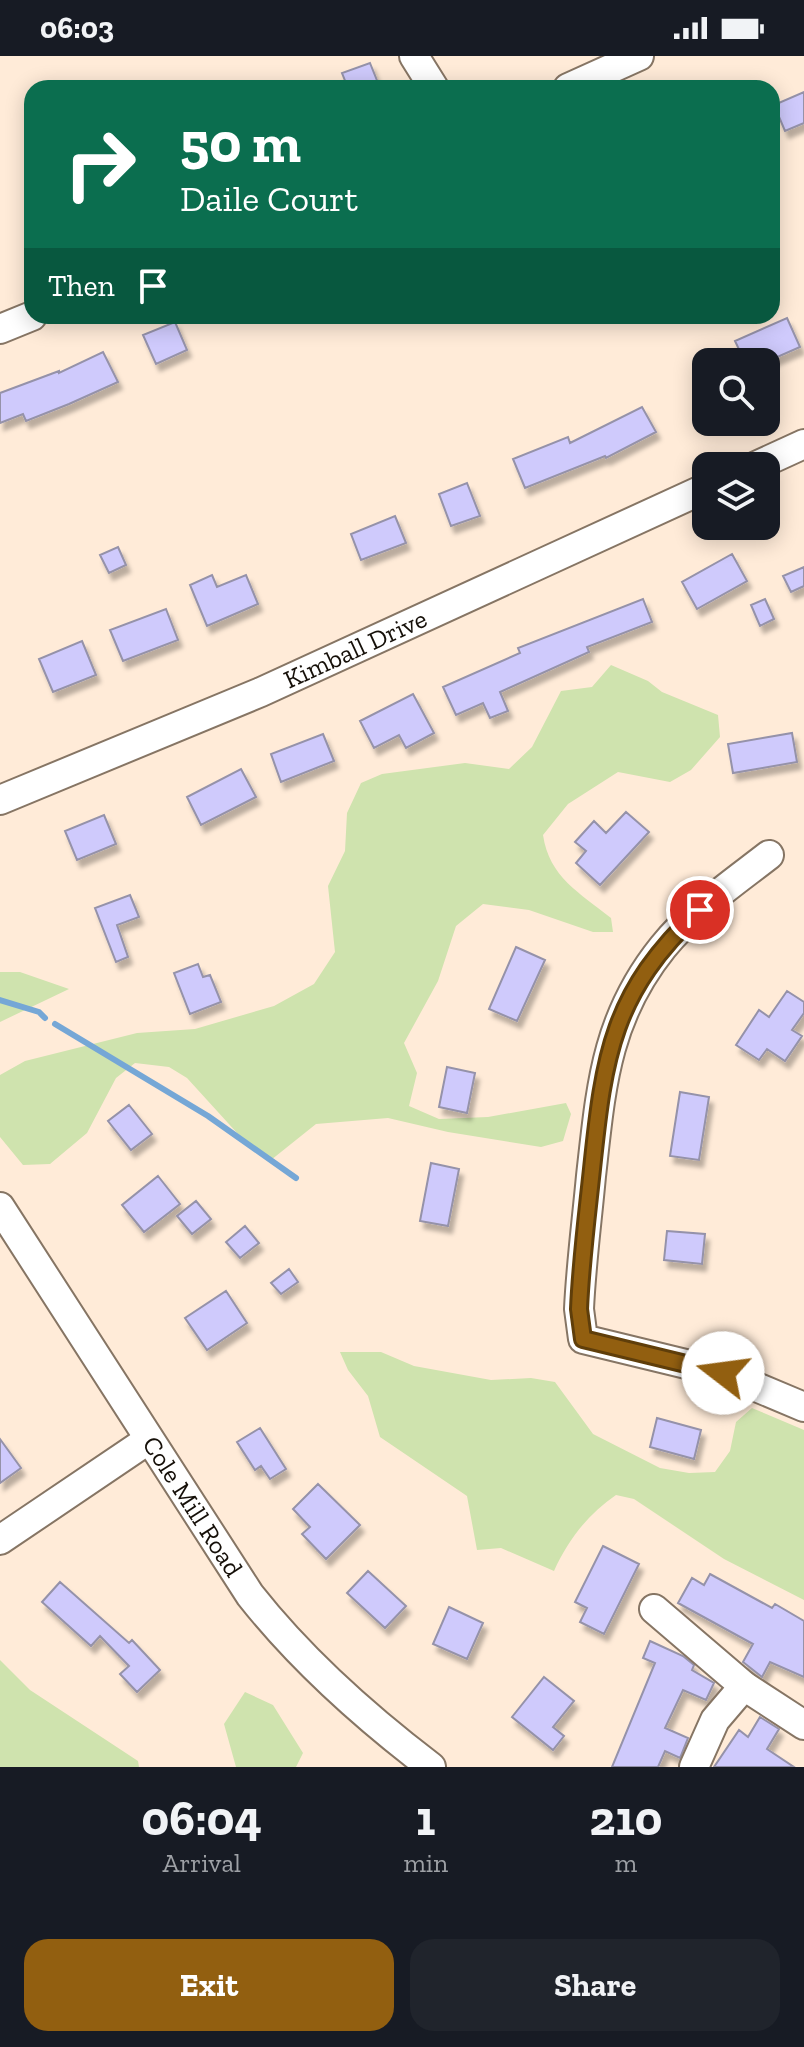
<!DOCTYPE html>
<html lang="en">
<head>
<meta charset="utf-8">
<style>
	body { margin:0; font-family:"Zilla Slab",serif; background:#20242c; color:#f1f3f6; height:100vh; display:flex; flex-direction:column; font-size:30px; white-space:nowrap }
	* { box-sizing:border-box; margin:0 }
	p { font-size:26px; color:#9ea1a6 }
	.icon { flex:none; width:44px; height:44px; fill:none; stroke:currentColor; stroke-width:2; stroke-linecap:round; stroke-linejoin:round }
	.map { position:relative; height:1711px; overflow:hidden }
	.side { display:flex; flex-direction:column; background:#171b24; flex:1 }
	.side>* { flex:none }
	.guide { position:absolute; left:24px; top:24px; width:756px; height:244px; border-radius:24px; box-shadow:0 4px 20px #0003; background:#0b6e4f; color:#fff; overflow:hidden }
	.fabs { position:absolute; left:692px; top:292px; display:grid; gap:16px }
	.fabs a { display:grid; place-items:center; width:88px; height:88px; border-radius:16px; background:#171b24; box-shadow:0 4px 20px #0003; font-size:40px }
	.pin { position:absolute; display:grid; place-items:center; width:68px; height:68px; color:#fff; margin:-34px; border:4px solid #fff; border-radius:50%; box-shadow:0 2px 8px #0007 }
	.me { position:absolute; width:88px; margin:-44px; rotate:285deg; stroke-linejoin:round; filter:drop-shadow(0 0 6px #0008) }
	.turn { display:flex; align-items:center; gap:28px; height:168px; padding:0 24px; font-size:36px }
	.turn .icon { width:104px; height:104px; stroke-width:2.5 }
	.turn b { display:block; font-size:56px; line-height:68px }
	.then { display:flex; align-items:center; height:76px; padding:0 24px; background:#0003; gap:16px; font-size:30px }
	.eta { display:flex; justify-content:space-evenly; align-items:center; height:136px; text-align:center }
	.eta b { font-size:48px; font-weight:700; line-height:56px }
	.cta { display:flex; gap:16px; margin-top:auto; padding:16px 24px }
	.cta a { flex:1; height:92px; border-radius:24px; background:#925f10; color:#fff; font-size:32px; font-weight:700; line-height:92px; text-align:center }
	.cta a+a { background:#20242c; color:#f1f3f6 }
	.status { display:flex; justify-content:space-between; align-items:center; height:56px; padding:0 40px; background:#171b24; direction:ltr }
	.status svg { height:22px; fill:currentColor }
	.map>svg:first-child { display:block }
</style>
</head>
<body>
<div class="status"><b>06:03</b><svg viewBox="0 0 49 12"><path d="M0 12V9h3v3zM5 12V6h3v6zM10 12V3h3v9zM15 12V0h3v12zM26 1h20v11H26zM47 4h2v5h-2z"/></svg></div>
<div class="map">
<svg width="804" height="1711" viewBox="0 0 804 1711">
	<defs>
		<filter id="shadow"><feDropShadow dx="4" dy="7" stdDeviation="2" flood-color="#0004"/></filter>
	</defs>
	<rect width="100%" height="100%" fill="#ffebd8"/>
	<path fill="#cfe3ae" d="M 611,609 L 648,625 L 662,636 L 718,659 L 720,681 L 691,714 L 670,726 L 618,716 L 568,748 L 543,779 C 549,821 580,837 611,862 L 613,876 L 593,876 L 529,854 L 483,848 L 456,870 L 438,925 L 404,987 L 417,1017 L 409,1050 L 439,1063 L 488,1061 L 566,1047 L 571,1058 L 563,1085 L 541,1091 L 448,1076 L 388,1062 L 316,1068 L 271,1104 L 238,1078 L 187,1022 L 169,1011 L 135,1007 L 116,1022 L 87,1077 L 50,1108 L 23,1109 L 0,1081 L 0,1019 L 25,1005 L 137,977 L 195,973 L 274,950 L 314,928 L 335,896 L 328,830 L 345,795 L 347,757 L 361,727 L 382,718 L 465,707 L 509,713 L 532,691 L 561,635 L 592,631 Z
		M 0,916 L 20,916 L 69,933 L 0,966 Z
		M 340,1296 L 381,1296 L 414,1310 L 491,1324 L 531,1322 L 555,1326 L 593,1378 L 660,1412 L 689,1417 L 715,1416 L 730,1395 L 736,1366 L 752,1352 L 804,1374 L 804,1544 L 724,1503 L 634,1443 L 616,1439 C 588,1458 568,1484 554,1515 L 501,1492 L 477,1494 L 467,1440 L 380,1381 L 368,1340 L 348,1314 Z
		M 0,1604 L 30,1634 L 138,1705 L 139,1711 L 0,1711 Z
		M 245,1636 L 273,1649 L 303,1697 L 296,1711 L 236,1711 L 224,1668 Z"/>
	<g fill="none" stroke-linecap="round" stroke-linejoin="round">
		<path stroke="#75a7d6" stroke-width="6" d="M 0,944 L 39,956 L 45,962
			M 55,968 L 208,1060 L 296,1122"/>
	</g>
	<path fill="#cfcafc" stroke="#9592a9" stroke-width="2" filter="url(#shadow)" d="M 370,7 L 380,32 L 348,32 L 342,17 Z
		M 804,36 L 804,67 L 785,75 L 774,49 Z
		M 787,262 L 800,291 L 766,306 L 745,306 L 735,285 Z
		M 175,266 L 187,294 L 156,308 L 143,279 Z
		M 103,296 L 118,326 L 69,348 L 26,365 L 23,358 L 0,367 L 0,337 L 59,315 L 59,317 Z
		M 642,351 L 656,376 L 606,402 L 605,400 L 525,432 L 513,403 L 568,381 L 570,387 Z
		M 467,427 L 480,460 L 451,470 L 439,438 Z
		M 395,460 L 406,487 L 361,504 L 351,478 Z
		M 118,491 L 126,509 L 109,517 L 100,499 Z
		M 732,498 L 747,525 L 697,553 L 682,526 Z
		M 804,511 L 804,530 L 791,536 L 783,520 Z
		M 212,519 L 217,531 L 246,519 L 258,548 L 207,570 L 190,529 Z
		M 643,543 L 652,566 L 587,591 L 589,596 L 500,636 L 508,655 L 490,662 L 483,647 L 456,659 L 443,631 L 520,597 L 518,592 Z
		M 765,543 L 774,563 L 760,570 L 751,549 Z
		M 166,553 L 178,584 L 123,605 L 110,574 Z
		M 82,585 L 96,619 L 53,636 L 39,603 Z
		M 413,638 L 434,677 L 406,692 L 399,679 L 374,692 L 360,665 Z
		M 792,677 L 797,706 L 733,717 L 728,688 Z
		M 323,678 L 334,705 L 281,726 L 271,698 Z
		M 241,713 L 256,741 L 201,769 L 187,741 Z
		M 626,756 L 649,776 L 600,829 L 576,807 L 586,795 L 575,786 L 594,765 L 606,777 Z
		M 104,759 L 116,788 L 77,804 L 65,775 Z
		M 130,839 L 139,861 L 117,869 L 128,901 L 116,906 L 95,852 Z
		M 516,891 L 545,904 L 517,965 L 489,953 Z
		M 198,908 L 203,921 L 210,919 L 221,946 L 190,958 L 174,917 Z
		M 787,935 L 804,946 L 804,957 L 792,974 L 802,980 L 785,1005 L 767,993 L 759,1004 L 736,989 L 759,954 L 769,961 Z
		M 447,1011 L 475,1017 L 467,1057 L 439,1051 Z
		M 680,1036 L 709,1041 L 699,1104 L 670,1100 Z
		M 129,1049 L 152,1078 L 131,1094 L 108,1065 Z
		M 431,1107 L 459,1113 L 448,1170 L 420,1165 Z
		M 158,1120 L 180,1148 L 144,1176 L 122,1149 Z
		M 196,1145 L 211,1163 L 192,1178 L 177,1160 Z
		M 245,1170 L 259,1187 L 240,1202 L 226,1186 Z
		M 667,1175 L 705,1178 L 702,1208 L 664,1204 Z
		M 289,1213 L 298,1226 L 281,1238 L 271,1227 Z
		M 226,1235 L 247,1267 L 207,1294 L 185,1262 Z
		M 657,1362 L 701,1374 L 694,1403 L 650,1391 Z
		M 260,1372 L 286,1413 L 270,1423 L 261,1410 L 255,1414 L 237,1386 Z
		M 0,1383 L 21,1412 L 0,1427 Z
		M 318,1428 L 360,1469 L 326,1503 L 302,1478 L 310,1471 L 293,1453 Z
		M 603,1490 L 639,1508 L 604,1578 L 580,1566 L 587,1552 L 575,1546 Z
		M 368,1515 L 406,1550 L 385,1572 L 347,1537 Z
		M 710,1518 L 772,1552 L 775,1548 L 804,1565 L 804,1621 L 770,1606 L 762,1621 L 743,1606 L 753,1588 L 678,1547 L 692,1522 L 704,1529 Z
		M 60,1526 L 129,1587 L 132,1584 L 160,1614 L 137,1636 L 120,1618 L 129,1610 L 100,1580 L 91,1590 L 42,1546 Z
		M 449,1551 L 483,1567 L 467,1603 L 433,1588 Z
		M 650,1585 L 683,1600 L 694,1609 L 692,1614 L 714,1627 L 706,1644 L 683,1634 L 665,1672 L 688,1682 L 680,1702 L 665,1695 L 658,1711 L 612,1711 L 655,1607 L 643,1602 Z
		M 544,1621 L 574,1645 L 553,1671 L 564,1680 L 553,1694 L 512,1661 Z
		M 760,1661 L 779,1673 L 767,1693 L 794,1711 L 714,1711 L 739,1674 L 748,1681 Z"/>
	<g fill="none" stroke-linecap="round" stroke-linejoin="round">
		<g stroke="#867564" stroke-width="32">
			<g id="minor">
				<path d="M 414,0 L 434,32"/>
				<path d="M 568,32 L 639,0"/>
				<path d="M 0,273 L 32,260"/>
				<path d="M 756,410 L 804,388"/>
				<path id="s1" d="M 0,744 L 261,636 L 706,432"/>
				<path d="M 769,799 C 733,827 692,855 663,891 C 605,963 601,1032 591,1120 C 587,1164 581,1209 579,1253 L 583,1283 L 723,1317 L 804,1351"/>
				<path id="s2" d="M 0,1151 L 250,1539 C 302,1605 364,1660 431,1711"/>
				<path d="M 0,1484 L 148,1384"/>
				<path d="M 654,1553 L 744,1630 L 804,1669"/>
				<path d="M 694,1711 L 715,1664 L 744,1630"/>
			</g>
		</g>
		<use href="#minor" stroke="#fff" stroke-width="28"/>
	</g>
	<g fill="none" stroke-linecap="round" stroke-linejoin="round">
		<g stroke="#5f3e0a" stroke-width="20">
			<path id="route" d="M 700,854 C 612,936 604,999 592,1113 C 587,1160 581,1206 579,1253 L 583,1283 L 723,1317"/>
		</g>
		<use href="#route" stroke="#925f10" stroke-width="14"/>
	</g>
	<g text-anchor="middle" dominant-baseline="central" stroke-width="6" stroke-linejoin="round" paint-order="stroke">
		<g font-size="26" fill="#150f08" stroke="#fcfcfc">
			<text stroke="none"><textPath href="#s1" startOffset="386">Kimball Drive</textPath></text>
			<text stroke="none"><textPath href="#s2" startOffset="356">Cole Mill Road</textPath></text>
		</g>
	</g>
</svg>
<div class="fabs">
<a><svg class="icon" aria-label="search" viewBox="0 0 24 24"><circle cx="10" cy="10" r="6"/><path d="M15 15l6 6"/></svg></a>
<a><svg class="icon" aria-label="layers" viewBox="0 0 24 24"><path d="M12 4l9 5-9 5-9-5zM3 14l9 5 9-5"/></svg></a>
</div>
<div class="pin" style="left:700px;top:854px;background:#d93025"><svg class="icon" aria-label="arrive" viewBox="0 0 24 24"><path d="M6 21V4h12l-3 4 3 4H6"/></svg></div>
<svg class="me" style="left:723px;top:1317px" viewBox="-20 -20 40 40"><circle r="19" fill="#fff"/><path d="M0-13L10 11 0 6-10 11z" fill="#925f10"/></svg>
<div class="guide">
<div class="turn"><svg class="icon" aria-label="right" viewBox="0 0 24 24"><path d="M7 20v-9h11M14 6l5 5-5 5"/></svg><div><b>50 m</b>Daile Court</div></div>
<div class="then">Then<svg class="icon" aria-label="arrive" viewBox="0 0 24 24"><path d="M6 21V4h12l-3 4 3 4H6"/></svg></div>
</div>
</div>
<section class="side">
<div class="eta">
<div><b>06:04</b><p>Arrival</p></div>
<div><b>1</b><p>min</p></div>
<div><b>210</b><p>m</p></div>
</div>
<div class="cta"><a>Exit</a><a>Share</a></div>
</section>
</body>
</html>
